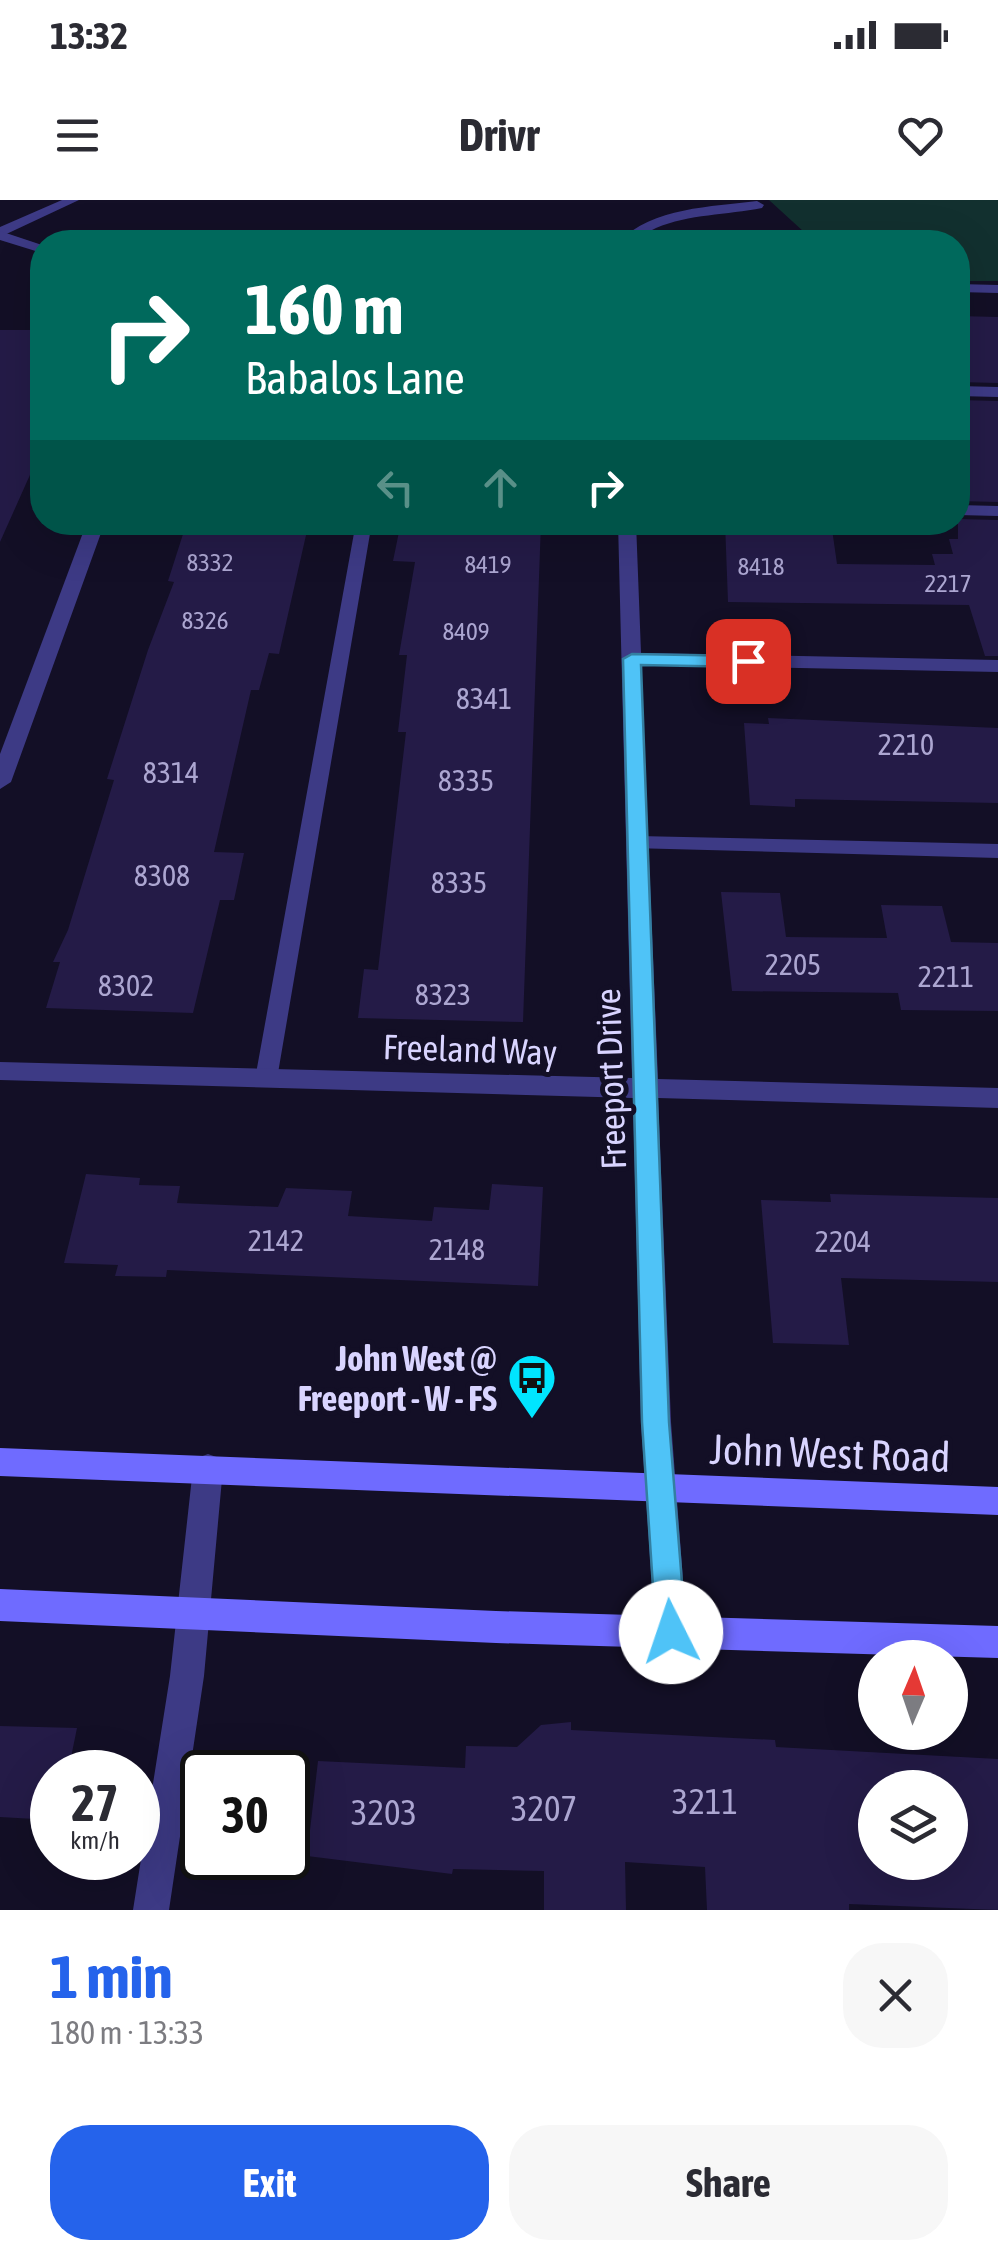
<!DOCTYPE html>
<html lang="en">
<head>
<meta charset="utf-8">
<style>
	body { margin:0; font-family:"Asap Condensed",sans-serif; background:#f7f7f7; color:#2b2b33; height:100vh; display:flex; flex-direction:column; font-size:38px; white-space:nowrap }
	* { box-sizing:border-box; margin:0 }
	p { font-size:32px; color:#7c7c81 }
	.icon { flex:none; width:55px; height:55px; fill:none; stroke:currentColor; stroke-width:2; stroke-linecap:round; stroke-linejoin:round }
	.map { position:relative; height:1710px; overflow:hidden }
	.panel { display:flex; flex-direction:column; background:#fff; flex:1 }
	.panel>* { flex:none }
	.top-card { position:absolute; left:30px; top:30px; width:940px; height:305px; border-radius:40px; box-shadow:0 10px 40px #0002; background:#00695c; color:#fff; overflow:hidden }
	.needle { width:65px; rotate:2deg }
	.controls { position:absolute; left:858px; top:1440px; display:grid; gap:20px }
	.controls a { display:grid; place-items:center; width:110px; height:110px; border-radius:50%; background:#fff; box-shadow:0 10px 40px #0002; font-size:50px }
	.speed { position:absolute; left:30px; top:1550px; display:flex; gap:20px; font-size:50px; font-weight:700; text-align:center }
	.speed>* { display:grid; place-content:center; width:130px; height:130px; border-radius:50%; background:#fff; box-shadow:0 10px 40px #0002; line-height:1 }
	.speed small { font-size:25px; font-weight:400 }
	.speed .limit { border:5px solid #111; border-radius:15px; background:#fff; color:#111 }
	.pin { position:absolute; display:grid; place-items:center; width:85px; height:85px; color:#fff; margin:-42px; border-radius:20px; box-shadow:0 5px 15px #0006 }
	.me { position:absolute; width:110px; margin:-55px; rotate:356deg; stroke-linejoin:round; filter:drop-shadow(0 0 8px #0008) }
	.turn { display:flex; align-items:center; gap:35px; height:210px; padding:0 50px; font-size:45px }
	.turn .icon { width:130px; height:130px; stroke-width:2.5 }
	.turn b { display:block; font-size:70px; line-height:85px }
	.lanes { display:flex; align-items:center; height:95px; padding:0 50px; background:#0003; justify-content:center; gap:50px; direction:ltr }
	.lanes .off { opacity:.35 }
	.round { display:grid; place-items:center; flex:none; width:105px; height:105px; border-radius:40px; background:#f7f7f7 }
	.overview { display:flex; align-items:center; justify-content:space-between; height:170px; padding:0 50px }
	h1 { font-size:60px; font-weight:700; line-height:75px; color:#2563eb }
	.primary-button { display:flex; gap:20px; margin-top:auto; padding:20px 50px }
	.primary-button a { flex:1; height:115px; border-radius:40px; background:#2563eb; color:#fff; font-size:40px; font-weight:700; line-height:115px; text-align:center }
	.primary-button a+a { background:#f7f7f7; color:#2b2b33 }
	.status { display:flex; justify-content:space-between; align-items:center; height:70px; padding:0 50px; background:#fff; direction:ltr }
	.status svg { height:28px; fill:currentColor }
	header { display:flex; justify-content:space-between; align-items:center; height:130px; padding:0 50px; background:#fff; font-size:45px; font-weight:700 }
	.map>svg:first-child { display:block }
</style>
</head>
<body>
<div class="status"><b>13:32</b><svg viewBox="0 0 49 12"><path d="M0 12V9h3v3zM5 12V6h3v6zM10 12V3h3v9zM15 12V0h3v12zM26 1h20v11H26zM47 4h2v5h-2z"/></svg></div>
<header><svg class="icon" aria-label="menu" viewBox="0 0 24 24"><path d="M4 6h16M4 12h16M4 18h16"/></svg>Drivr<svg class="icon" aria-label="heart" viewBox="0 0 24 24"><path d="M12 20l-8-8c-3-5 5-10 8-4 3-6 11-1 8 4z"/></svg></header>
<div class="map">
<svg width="998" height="1710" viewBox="0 0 998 1710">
	<rect width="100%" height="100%" fill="#130f26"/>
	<path fill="#12302f" d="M 769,0 L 998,0 L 998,81 L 958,81 L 958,42 L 815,42 Z"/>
	<path fill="#241b47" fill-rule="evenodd" d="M 958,116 L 998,117 L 998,183 L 958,182 Z
		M 0,130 L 42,130 L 42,248 L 0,342 Z
		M 958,200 L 998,201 L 998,302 L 958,301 Z
		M 958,319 L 998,320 L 998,456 L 985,456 L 969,405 L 728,402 L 725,322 L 831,322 L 837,364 L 935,365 L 932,354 L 953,354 L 949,339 L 958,339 Z
		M 208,322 L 309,322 L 279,454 L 269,453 L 259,490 L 251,490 L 214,652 L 244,653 L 234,700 L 220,700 L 193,813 L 46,808 L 60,762 L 53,762 L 68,730 L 114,580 L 107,579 L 148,450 L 174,382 L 168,381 L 184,331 L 205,331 Z
		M 401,322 L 541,322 L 523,822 L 358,818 L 364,769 L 378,770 L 406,532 L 398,532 L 407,455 L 399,455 L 415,362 L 393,361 Z
		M 768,518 L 998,528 L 998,603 L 795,599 L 795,607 L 750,605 L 744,523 L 769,524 Z
		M 721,692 L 780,693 L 786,737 L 887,738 L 881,705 L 942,706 L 951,742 L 998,743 L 998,811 L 901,810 L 898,793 L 732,791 Z
		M 86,974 L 140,978 L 139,985 L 180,986 L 177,1003 L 278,1007 L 286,988 L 352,991 L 348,1016 L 432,1021 L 434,1007 L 489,1010 L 492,984 L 543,987 L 538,1086 L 167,1070 L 166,1077 L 115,1076 L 118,1065 L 64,1063 Z
		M 830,994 L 998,998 L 998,1082 L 841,1078 L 849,1145 L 773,1143 L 761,1000 L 831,1002 Z
		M 571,1522 L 571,1530 L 775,1540 L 776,1547 L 998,1559 L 998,1710 L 849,1704 L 849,1710 L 707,1710 L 705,1667 L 625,1662 L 626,1710 L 544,1710 L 544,1671 L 453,1669 L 452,1674 L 307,1656 L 318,1561 L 465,1568 L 466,1546 L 517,1547 L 541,1525 ZM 875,1588 L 950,1588 L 950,1662 L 875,1662 Z
		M 0,1526 L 77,1528 L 68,1572 L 52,1572 L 52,1620 L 0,1617 Z"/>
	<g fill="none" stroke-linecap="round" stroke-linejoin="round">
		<path fill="#3d3a85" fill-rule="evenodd" d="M 62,0 L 79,0 L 0,37 L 0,27 Z
			M 958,84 L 998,85 L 998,93 L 958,92 Z
			M 958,305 L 998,306 L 998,316 L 958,315 Z
			M 356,322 L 372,322 L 277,879 L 274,885 L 258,885 L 255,879 Z
			M 638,636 L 998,644 L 998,658 L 631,648 L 628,643 L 631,638 Z"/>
		<path fill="#3d3a85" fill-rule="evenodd" d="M 757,1 L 764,5 L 762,8 C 727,15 689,14 656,28 C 641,35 635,43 619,42 C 652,7 712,7 757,1 Z
			M 0,31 L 42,45 L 42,53 L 0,40 Z
			M 958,186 L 998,187 L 998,197 L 958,196 Z
			M 87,322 L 105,322 L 11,582 L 0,589 L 0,554 Z
			M 618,322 L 636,322 L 641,453 L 998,460 L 998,472 L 641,465 L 658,879 L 998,888 L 998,908 L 658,898 L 671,1222 L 687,1432 L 683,1443 L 671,1448 L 659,1443 L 655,1432 L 641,1222 L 633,898 L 0,880 L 0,862 L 632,878 Z
			M 208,1254 L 219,1258 L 223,1268 L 204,1476 L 169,1710 L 133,1710 L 170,1476 L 193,1268 L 197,1258 Z"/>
		<path fill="#6f6bff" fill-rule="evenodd" d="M 0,1248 L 998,1287 L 998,1315 L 0,1276 Z
			M 0,1389 L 496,1411 L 998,1426 L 998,1458 L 496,1443 L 0,1421 Z"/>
	</g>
	<path fill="#4fc3f7" stroke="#337fa1" stroke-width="2.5" d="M 632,454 L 748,456 L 757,461 L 748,467 L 641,465 L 669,1222 L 686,1432 L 682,1443 L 671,1447 L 660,1443 L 656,1432 L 642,1222 L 623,459 Z"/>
	<defs>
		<g id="bus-pin" transform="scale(2.5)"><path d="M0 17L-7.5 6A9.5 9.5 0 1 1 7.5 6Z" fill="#00e5ff" stroke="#130f26"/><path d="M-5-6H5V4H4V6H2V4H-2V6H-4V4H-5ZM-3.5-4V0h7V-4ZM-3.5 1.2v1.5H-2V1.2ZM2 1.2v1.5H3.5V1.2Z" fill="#111"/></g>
	</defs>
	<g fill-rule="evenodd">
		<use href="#bus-pin" x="532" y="1178"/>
	</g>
	<g text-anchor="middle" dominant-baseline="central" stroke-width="10" stroke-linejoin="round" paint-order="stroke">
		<g font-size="25" fill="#aca6d1">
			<text x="210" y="362">8332</text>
			<text x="488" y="364">8419</text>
			<text x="761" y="366">8418</text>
			<text x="948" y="383">2217</text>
			<text x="205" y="420">8326</text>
			<text x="466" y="431">8409</text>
		</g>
		<g font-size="30" fill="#aca6d1">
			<text x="484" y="498">8341</text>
			<text x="906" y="544">2210</text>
			<text x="171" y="572">8314</text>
			<text x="466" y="580">8335</text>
			<text x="162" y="675">8308</text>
			<text x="459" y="682">8335</text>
			<text x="793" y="764">2205</text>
			<text x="946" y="776">2211</text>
			<text x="126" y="785">8302</text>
			<text x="443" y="794">8323</text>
			<text x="276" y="1040">2142</text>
			<text x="843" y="1041">2204</text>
			<text x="457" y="1049">2148</text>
		</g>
		<g font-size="35" fill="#d9d4ff" stroke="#130f26">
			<text transform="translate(470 849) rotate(2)">Freeland Way</text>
			<text transform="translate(610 879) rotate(-92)">Freeport Drive</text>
		</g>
		<g font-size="35" font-weight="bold" fill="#d9d4ff" stroke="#130f26" text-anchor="end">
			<text x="497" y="1158">John West @<tspan x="497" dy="40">Freeport - W - FS</tspan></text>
		</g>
		<g font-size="35" fill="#aca6d1">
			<text x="705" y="1601">3211</text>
			<text x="544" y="1608">3207</text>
			<text x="384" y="1612">3203</text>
		</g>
		<g font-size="42" fill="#d9d4ff" stroke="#130f26">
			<text transform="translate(830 1253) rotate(2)">John West Road</text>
		</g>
	</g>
</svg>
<div class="controls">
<a><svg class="needle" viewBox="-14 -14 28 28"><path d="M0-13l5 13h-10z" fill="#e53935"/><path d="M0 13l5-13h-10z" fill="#7c7c81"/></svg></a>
<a><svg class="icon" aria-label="layers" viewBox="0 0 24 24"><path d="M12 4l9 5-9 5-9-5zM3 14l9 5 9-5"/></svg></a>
</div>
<div class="speed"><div>27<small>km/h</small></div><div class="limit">30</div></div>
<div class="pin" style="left:748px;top:461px;background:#d93025"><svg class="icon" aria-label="arrive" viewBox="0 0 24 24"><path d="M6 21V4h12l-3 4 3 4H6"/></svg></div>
<svg class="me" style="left:671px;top:1432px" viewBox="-20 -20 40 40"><circle r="19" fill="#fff"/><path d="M0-13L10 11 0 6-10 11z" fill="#4fc3f7"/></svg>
<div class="top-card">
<div class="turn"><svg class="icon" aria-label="right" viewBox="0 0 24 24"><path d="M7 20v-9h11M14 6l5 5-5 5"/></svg><div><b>160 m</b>Babalos Lane</div></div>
<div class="lanes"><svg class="icon off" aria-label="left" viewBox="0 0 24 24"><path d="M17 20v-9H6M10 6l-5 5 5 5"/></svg><svg class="icon off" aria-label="ahead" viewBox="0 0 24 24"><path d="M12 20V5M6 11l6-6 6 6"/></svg><svg class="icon" aria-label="right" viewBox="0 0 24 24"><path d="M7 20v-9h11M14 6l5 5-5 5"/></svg></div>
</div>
</div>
<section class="panel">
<div class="overview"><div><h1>1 min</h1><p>180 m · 13:33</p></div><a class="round"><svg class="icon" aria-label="close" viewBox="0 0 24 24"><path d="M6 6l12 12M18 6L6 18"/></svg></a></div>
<div class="primary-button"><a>Exit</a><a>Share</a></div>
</section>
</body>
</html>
